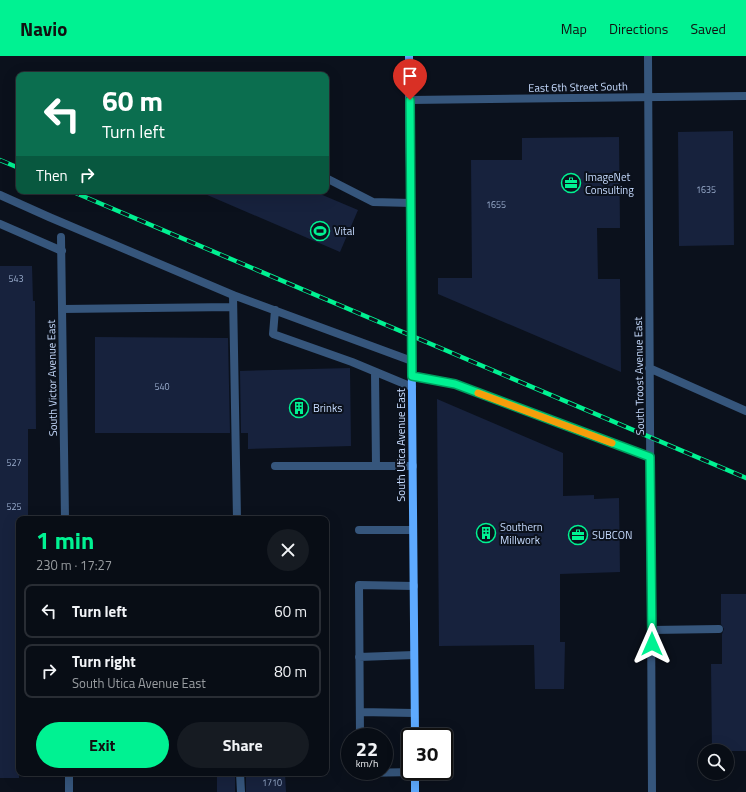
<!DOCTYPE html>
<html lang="en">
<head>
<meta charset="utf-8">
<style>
	body { margin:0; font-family:"Titillium Web",sans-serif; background:#161b22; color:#f1f3f6; height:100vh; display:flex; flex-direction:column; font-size:15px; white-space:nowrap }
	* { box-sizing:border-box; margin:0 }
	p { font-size:13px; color:#989ca0 }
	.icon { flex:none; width:22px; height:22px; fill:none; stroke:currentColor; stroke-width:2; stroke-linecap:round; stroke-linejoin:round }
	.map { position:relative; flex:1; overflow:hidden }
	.sheet { position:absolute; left:16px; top:460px; width:313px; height:260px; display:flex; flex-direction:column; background:#080d15; border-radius:8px; box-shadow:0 4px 16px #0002,0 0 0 1px #292d34 }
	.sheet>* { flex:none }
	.top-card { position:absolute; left:16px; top:16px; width:313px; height:122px; border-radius:8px; box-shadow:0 4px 16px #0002,0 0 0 1px #292d34; background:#0b6e4f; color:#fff; overflow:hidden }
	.controls { position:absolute; left:698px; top:688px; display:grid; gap:8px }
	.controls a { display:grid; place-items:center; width:36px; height:36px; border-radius:50%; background:#080d15; box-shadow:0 4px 16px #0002,0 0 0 1px #292d34; font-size:20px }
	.speed { position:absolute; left:341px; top:672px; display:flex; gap:8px; font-size:20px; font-weight:700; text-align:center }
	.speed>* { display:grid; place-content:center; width:52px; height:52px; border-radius:50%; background:#080d15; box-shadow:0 4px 16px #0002,0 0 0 1px #292d34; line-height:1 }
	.speed small { font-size:10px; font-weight:400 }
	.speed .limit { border:2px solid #111; border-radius:6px; background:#fff; color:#111 }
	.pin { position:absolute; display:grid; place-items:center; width:34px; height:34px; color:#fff; margin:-41px -17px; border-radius:50% 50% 50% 0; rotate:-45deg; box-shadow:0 0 4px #0007 }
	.pin .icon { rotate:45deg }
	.me { position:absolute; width:44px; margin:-22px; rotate:0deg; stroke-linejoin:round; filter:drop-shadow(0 0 3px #0008) }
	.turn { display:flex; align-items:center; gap:14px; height:84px; padding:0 20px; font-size:18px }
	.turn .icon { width:52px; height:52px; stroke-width:2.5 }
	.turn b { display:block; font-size:28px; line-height:34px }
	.then { display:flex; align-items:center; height:38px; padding:0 20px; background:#0003; gap:8px; font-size:15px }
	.round { display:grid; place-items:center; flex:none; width:42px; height:42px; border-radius:21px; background:#161b22 }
	.headline { display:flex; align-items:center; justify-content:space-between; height:68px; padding:0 20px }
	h1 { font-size:24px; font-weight:700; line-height:30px; color:#00f292 }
	.button { display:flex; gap:8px; margin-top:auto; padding:8px 20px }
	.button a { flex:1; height:46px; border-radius:24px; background:#00f292; color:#111; font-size:16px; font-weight:700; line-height:46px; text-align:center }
	.button a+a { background:#161b22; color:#f1f3f6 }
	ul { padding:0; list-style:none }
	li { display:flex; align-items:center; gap:12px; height:54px; margin:0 8px 6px; padding:0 12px; border:2px solid #292d34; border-radius:8px }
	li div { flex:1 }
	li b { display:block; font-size:15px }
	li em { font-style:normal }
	header { display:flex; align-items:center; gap:24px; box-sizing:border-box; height:56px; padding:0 20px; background:#00f292; color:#111 }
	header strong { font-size:19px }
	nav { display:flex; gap:22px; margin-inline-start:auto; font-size:14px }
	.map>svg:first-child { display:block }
</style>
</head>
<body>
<header>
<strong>Navio</strong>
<nav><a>Map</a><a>Directions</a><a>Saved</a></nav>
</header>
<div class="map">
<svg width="746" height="736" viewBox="0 0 746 736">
	<rect width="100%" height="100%" fill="#0b111c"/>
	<path fill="#17223d" d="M 733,75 L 734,189 L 679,190 L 678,76 Z
		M 619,81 L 620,172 L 597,172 L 598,223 L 620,223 L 621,316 L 438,238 L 438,222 L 472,222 L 471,104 L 522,104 L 522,82 Z
		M 198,135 L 313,135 L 358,154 L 340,196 Z
		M 0,210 L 32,210 L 33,245 L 35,245 L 36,373 L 28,373 L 28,463 L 19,463 L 19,722 L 0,722 Z
		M 95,281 L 228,282 L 230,377 L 95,377 Z
		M 350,312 L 351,390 L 248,393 L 248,377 L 241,377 L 240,315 Z
		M 437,343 L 563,397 L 563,440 L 594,439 L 594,443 L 619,442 L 620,516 L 560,518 L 560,586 L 565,586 L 564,633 L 535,633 L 534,589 L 439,590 Z
		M 721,538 L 746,538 L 746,695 L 712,695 L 711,608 L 722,608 L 722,578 L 724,573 L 721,568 Z
		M 217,717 L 235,717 L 235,736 L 217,736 Z
		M 246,717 L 285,717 L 286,736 L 246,736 Z"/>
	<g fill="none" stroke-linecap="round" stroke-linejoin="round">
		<path stroke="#36567c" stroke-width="8" d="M 326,122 L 373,146 L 411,147
			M 0,139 L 49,161 L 233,239 L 412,305
			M 0,168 L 62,195
			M 233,239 L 237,463
			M 62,253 L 233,251
			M 275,254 L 273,278 L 352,306 L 412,331
			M 375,316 L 376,410
			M 412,320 L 455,328 L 650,401
			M 275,410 L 413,410
			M 359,474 L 413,474
			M 652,574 L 719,573
			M 359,601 L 414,599
			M 360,656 L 414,657
			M 360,681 L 359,529 L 414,530
			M 360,715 L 360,717 L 415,716
			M 240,717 L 241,736"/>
		<path stroke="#36567c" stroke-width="8" d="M 648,0 L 652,736
			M 61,181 L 65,463
			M 649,312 L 746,355
			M 69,717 L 69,736"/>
		<path stroke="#36567c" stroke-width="8" d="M 410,44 L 746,40"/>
		<path stroke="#5eaaff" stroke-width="8" d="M 409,0 L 415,681
			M 415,715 L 415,736"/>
		<g stroke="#00f292" stroke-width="4.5">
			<path id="rail" d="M 0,104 L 19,112
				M 71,135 L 746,422"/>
		</g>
		<use href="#rail" stroke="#0b111c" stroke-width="3" stroke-dasharray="9" stroke-linecap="butt"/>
	</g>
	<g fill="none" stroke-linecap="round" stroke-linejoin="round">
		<g stroke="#009d5f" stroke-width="10">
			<path id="route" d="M 410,44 L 412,320 L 455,328 L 650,401 L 652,588"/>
		</g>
		<use href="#route" stroke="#00f292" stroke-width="7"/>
		<path stroke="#f59e0b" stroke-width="7" d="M 478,337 L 612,387"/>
	</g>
	<defs>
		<g id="office-ring" transform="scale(1)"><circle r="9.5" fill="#0b111c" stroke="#00f292" stroke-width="1.5"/><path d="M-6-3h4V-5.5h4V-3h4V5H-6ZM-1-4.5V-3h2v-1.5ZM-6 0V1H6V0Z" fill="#00f292"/></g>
		<g id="stadium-ring" transform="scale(1)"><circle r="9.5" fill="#0b111c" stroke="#00f292" stroke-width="1.5"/><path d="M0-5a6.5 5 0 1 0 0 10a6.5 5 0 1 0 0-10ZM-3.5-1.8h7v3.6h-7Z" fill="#00f292"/></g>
		<g id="building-ring" transform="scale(1)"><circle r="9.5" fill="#0b111c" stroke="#00f292" stroke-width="1.5"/><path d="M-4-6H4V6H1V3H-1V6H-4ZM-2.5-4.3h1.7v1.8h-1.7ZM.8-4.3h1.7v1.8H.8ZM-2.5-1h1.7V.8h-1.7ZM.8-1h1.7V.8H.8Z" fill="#00f292"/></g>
	</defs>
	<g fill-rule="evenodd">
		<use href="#office-ring" x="571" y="127"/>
		<use href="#stadium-ring" x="320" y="175"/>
		<use href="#building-ring" x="299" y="352"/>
		<use href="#building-ring" x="486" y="477"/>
		<use href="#office-ring" x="578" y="479"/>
	</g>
	<g text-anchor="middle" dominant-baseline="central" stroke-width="4" stroke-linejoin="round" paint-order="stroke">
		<g font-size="9" fill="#9baece">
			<text x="706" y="133">1635</text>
			<text x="496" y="148">1655</text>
			<text x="16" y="222">543</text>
			<text x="162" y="330">540</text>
			<text x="14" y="406">527</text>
			<text x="14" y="450">525</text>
			<text x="272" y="726">1710</text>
		</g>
		<g font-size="11" fill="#c7dcff" stroke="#0b111c">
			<text transform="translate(578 31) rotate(-1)">East 6th Street South</text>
			<text transform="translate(639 320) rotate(-91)">South Troost Avenue East</text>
			<text transform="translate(52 322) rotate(-91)">South Victor Avenue East</text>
			<text transform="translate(401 389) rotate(-90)">South Utica Avenue East</text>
		</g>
		<g font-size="11" fill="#c7dcff" stroke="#0b111c" text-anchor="start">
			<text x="585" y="121">ImageNet<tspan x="585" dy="13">Consulting</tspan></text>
			<text x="334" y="175">Vital</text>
			<text x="313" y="352">Brinks</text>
			<text x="500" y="471">Southern<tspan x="500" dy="13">Millwork</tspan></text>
			<text x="592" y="479">SUBCON</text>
		</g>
	</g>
</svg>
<div class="controls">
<a><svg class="icon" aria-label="search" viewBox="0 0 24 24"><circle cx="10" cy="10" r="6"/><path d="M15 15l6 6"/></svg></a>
</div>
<div class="speed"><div>22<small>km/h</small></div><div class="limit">30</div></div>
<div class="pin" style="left:410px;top:44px;background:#d93025"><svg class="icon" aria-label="arrive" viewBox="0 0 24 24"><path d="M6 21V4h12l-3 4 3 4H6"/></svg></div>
<svg class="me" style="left:652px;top:588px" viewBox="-20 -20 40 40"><path d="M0-17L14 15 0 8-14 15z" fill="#00f292" stroke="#fff" stroke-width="4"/></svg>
<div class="top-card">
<div class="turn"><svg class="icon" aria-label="left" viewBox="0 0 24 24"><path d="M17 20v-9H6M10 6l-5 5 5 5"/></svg><div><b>60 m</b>Turn left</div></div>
<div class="then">Then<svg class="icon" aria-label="right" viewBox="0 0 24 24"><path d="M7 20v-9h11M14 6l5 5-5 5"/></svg></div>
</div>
<section class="sheet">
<div class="headline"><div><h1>1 min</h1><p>230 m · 17:27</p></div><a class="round"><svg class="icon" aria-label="close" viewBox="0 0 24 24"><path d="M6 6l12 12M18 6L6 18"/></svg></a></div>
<ul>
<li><svg class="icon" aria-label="left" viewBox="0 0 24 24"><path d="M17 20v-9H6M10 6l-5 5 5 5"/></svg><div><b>Turn left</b></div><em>60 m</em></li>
<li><svg class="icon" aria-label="right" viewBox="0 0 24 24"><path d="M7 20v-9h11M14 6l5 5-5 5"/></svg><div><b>Turn right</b><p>South Utica Avenue East</p></div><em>80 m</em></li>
</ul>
<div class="button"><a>Exit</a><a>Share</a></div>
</section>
</div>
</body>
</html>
